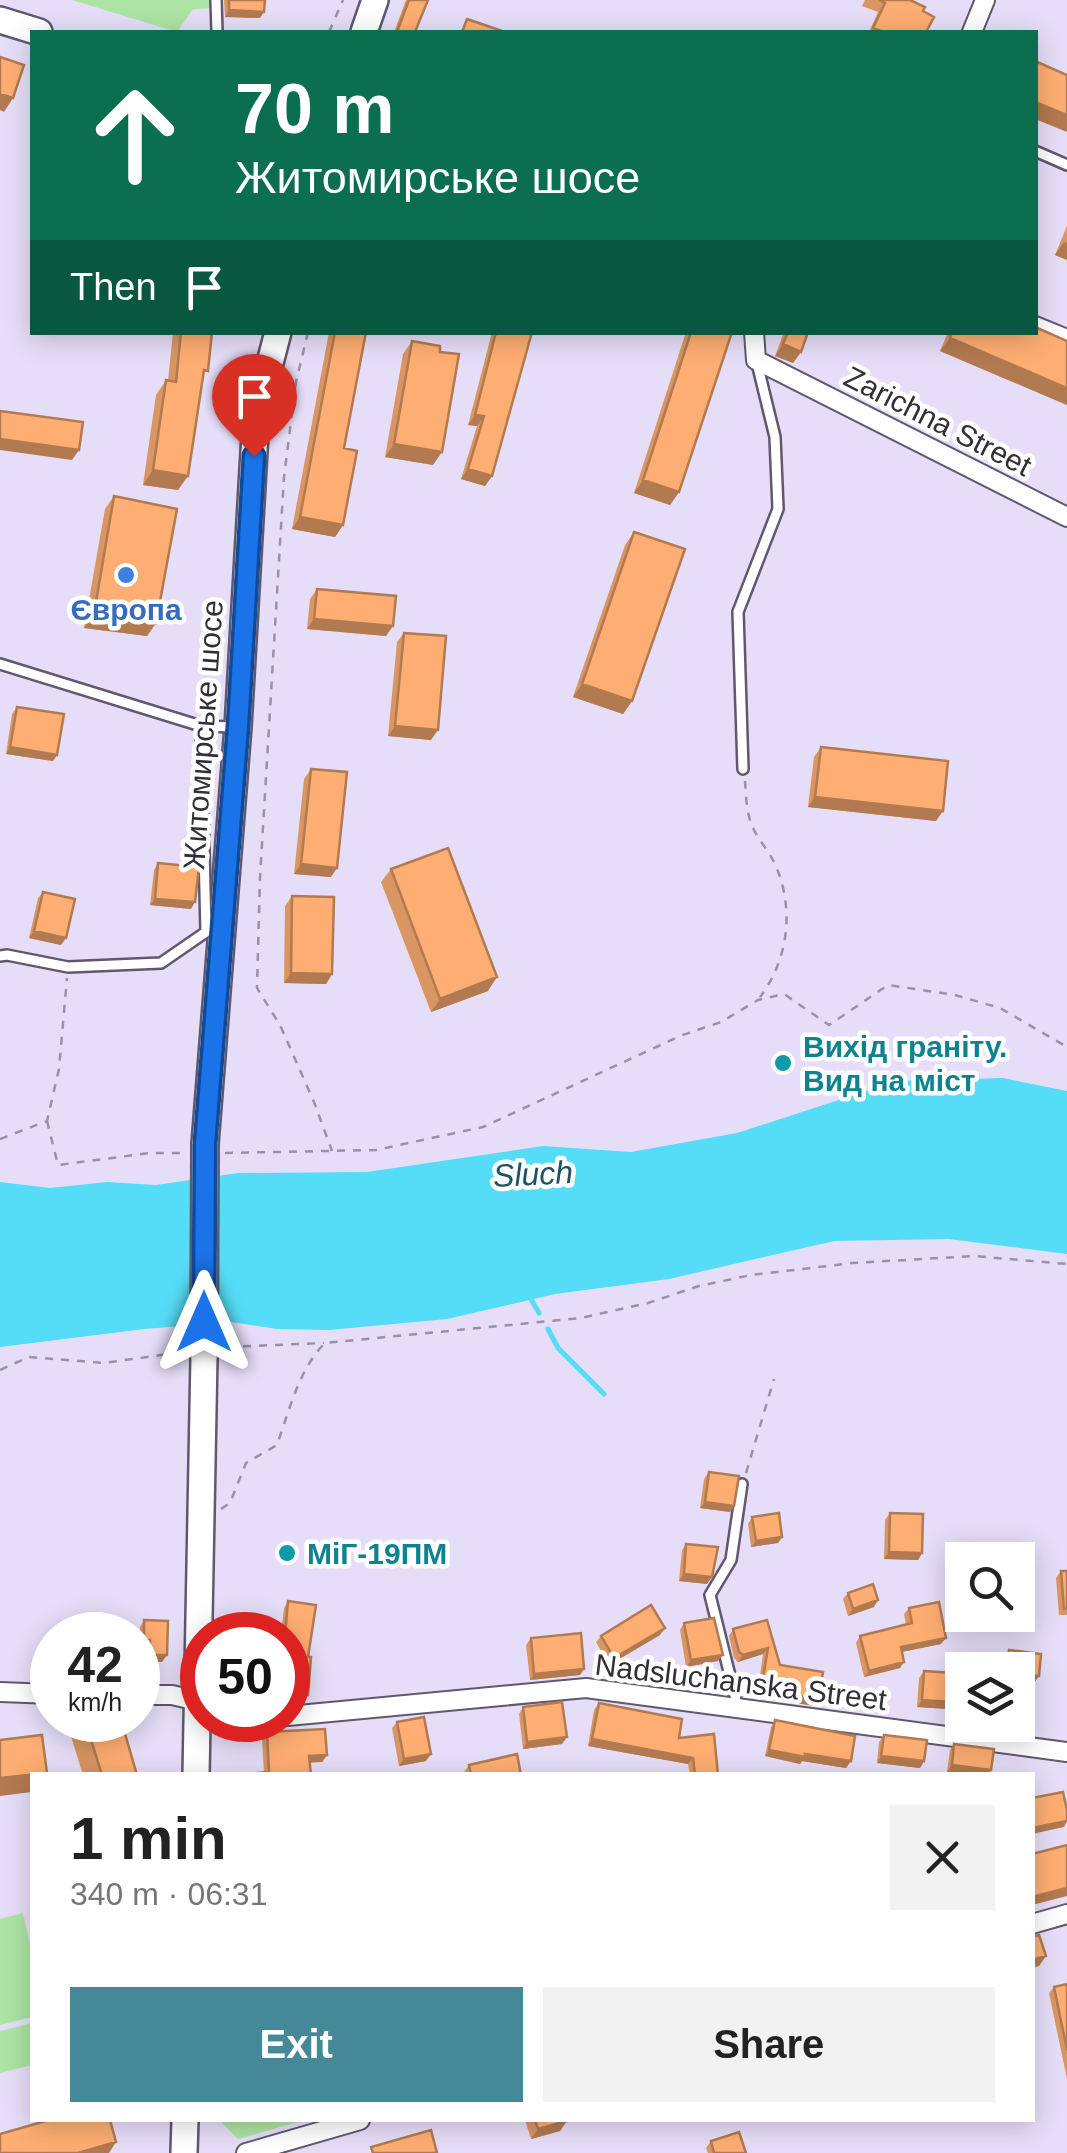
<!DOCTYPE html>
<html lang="en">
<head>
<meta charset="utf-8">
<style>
	body { margin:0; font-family:Helvetica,sans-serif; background:#f2f2f2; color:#222; height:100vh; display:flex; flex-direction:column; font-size:38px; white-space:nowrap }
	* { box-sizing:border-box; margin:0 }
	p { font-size:32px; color:#767676 }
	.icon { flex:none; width:55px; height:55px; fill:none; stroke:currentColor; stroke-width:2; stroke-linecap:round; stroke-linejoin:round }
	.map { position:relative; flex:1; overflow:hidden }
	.drawer { position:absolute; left:30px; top:1772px; width:1005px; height:350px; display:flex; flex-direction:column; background:#fff; border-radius:0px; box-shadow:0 5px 25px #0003 }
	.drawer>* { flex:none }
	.banner { position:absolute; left:30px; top:30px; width:1008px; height:305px; border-radius:0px; box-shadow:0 5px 25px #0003; background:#0b6e4f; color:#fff; overflow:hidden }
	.controls { position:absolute; left:945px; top:1542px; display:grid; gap:20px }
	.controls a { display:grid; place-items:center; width:90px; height:90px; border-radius:0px; background:#fff; box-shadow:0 5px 25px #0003; font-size:50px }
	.speed { position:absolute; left:30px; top:1612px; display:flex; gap:20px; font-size:50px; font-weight:700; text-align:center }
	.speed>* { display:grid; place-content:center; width:130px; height:130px; border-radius:50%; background:#fff; box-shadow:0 5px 25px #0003; line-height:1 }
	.speed small { font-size:25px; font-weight:400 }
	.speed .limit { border:15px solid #d22; background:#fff; color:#111 }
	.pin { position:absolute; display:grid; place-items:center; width:85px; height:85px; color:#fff; margin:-102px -42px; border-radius:50% 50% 50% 0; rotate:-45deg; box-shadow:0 0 10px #0007 }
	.pin .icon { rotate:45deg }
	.me { position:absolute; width:110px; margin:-55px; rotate:0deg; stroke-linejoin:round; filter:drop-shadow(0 0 8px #0008) }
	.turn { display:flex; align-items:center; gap:35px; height:210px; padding:0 40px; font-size:45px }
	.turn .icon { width:130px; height:130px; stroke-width:2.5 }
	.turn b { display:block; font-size:70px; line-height:85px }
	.then { display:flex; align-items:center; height:95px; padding:0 40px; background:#0003; gap:20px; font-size:38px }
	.round { display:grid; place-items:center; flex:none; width:105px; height:105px; border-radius:0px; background:#f2f2f2 }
	.overview { display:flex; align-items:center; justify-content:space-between; height:170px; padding:0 40px }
	h1 { font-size:60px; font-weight:800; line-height:75px }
	.action { display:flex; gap:20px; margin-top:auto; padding:20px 40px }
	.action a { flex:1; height:115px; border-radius:0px; background:#458898; color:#fff; font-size:40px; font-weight:800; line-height:115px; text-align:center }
	.action a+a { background:#f2f2f2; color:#222 }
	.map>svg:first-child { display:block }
</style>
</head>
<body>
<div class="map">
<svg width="1067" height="2153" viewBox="0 0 1067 2153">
	<rect width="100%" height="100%" fill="#e6def8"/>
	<path fill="#ace4a3" d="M 72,0 L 223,0 L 222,8 L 193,9 L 177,32 Z
		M 23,1913 L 32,1953 L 32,2017 L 0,2025 L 0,1919 Z
		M 32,2023 L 32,2065 L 0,2073 L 0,2031 Z
		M 219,2120 L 305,2120 L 238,2139 Z"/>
	<path fill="#55dcf6" d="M 1003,1078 L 1067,1091 L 1067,1254 L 949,1239 L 834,1241 L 669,1279 L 555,1294 L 447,1319 L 329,1330 L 277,1329 L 231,1322 L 144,1329 L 0,1347 L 0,1182 L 50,1188 L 107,1182 L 156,1185 L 238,1173 L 367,1172 L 543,1146 L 631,1152 L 737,1133 L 897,1081 Z"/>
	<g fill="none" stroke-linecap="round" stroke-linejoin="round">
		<path stroke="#55dcf6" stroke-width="5" d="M 528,1294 L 539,1313
			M 548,1329 L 558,1348 L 604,1394"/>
		<g stroke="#60586f" stroke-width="14">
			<path id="lane" d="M 216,0 L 217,32
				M 1035,151 L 1067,165
				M 0,664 L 201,726 L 235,727
				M 743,769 L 738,612 L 778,509 L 775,437 L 757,363
				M 0,956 L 7,955 L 68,967 L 161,963 L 206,932 L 201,726
				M 738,1708 L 710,1595 L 731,1560 L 742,1484"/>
		</g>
		<g stroke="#60586f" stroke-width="22">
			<path id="street" d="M 972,32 L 985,0
				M 1035,326 L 1067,339
				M 754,332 L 756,360 L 1067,517
				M 0,1692 L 52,1694
				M 138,1695 L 172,1695 L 202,1702
				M 288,1716 L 586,1688 L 1067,1752
				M 1032,1924 L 1067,1914
				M 246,2153 L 360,2120"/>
		</g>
		<g stroke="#60586f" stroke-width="30">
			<path id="secondary" d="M 0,20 L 39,32
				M 364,32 L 375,0
				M 205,1144 L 238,727 L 256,417 L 278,332
				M 196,1775 L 204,1357
				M 184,2153 L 185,2120"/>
		</g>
		<path stroke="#9892a5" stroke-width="2.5" stroke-dasharray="8 8" stroke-linecap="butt" d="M 329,32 L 343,0
			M 308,332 L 296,382 L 284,477 L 260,877 L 257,988 L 280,1025 L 314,1102 L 332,1151
			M 745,781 C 746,793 746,808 750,820 C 754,835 767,848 774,862 C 795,906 789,959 760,997
			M 47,1121 L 58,1165 L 150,1153 L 182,1153
			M 0,1139 L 47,1121 L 59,1069 L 67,978
			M 225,1153 L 376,1150 L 483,1127 L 680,1036 L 721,1022 L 758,1000 L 784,994 L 829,1025 L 888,985 L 955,995 L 1000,1008 L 1067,1047
			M 227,1347 L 324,1343
			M 0,1370 L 29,1357 L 104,1363 L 183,1352
			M 746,1473 L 774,1379
			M 221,1509 L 230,1503 L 246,1463 L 277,1445 C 289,1411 299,1369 325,1343 L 581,1318 L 648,1303 L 699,1286 L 751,1275 L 853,1263 L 974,1256 L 1067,1264"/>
		<use href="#lane" stroke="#fff" stroke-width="9"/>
		<use href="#street" stroke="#fff" stroke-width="18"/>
		<use href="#secondary" stroke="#fff" stroke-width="25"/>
		<g stroke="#60586f" stroke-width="30" stroke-linecap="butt">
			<path id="secondary-bridge" d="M 204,1357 L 205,1144"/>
		</g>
		<use href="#secondary-bridge" stroke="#fff" stroke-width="25"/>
	</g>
	<path fill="#da9662" d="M 224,0 L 265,0 L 260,18 L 225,17 Z
		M 406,0 L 428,0 L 415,32 L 394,32 Z
		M 865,0 L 910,0 L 923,11 L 926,32 L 869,32 L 878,12 L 862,6 Z
		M 1067,226 L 1067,260 L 1055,255 Z
		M 173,332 L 212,332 L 178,490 L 143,485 L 156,395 L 166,380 L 168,381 Z
		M 329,332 L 366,332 L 344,448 L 343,525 L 335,537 L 292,529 Z
		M 492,332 L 532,332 L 492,476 L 485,486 L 461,479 L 477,426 L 468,425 Z
		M 686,332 L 732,332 L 679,492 L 670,505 L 634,493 Z
		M 784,332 L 808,332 L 801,352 L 793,363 L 775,356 Z
		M 948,332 L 1035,332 L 1067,341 L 1067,405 L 940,351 Z
		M 412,341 L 433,465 L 385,457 L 403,354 Z
		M 114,496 L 156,623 L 147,636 L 84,628 L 105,509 Z
		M 634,532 L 632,701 L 623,714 L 573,697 L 625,545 Z
		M 317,589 L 386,636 L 307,629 L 310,599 Z
		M 404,633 L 431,740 L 388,736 L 397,642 Z
		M 17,707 L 53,761 L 6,754 L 12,714 Z
		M 821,747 L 936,821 L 808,807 L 814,757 Z
		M 311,769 L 331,877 L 294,874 L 304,779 Z
		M 158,863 L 191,909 L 150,905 L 154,870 Z
		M 391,869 L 488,991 L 431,1012 L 381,882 Z
		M 43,892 L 61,945 L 29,938 L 38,898 Z
		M 292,896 L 332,974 L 326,984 L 284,983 L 285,906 Z
		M 709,1472 L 734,1506 L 730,1512 L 700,1508 L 704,1479 Z
		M 890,1513 L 922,1553 L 918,1560 L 884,1559 L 885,1520 Z
		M 752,1517 L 782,1537 L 778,1543 L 751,1547 L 748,1524 Z
		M 686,1544 L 707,1584 L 679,1581 L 682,1550 Z
		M 1061,1571 L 1067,1571 L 1067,1615 L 1059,1615 L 1056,1578 Z
		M 848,1593 L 874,1607 L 848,1616 L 843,1599 Z
		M 288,1601 L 308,1657 L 304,1702 L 288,1635 L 281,1635 L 284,1608 Z
		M 909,1608 L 941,1644 L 902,1652 L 900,1668 L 864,1677 L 856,1643 L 860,1636 L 906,1625 L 904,1614 Z
		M 144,1620 L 162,1662 L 145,1661 L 145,1646 L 139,1646 L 140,1627 Z
		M 767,1620 L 780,1665 L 819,1699 L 815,1706 L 757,1697 L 763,1654 L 738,1662 L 734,1658 L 729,1636 L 733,1629 Z
		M 684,1623 L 718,1661 L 686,1667 L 680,1630 Z
		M 660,1635 L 609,1665 L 596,1642 L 601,1636 Z
		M 531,1638 L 584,1669 L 580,1675 L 530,1680 L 526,1645 Z
		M 1009,1650 L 1039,1676 L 1034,1683 L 1018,1681 L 1018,1670 L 1003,1670 L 1005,1657 Z
		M 924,1671 L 952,1702 L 948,1709 L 917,1707 L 919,1678 Z
		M 599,1703 L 679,1738 L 718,1775 L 690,1775 L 688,1764 L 588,1746 L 594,1710 Z
		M 523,1707 L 567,1737 L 562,1744 L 523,1749 L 519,1714 Z
		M 79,1720 L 121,1720 L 137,1775 L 83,1775 L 70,1733 Z
		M 775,1720 L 851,1761 L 846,1768 L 802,1761 L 800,1764 L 765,1756 L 771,1727 Z
		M 397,1722 L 426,1761 L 399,1766 L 392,1728 Z
		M 267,1732 L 327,1755 L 322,1762 L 310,1762 L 311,1775 L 255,1775 L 257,1773 L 264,1773 L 262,1739 Z
		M 884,1735 L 924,1761 L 920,1768 L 877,1763 L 879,1742 Z
		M 954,1744 L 991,1770 L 988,1775 L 972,1775 L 947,1772 L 950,1750 Z
		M 469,1765 L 521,1775 L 465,1775 L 464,1772 Z
		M 1067,1984 L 1067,2079 L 1049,1993 L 1054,1987 Z
		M 525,2120 L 567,2120 L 560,2131 L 531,2139 Z
		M 711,2141 L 746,2153 L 708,2153 L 706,2148 Z"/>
	<path fill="#b27a50" d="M 229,10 L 264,12 L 260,18 L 225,17 Z
		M 0,94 L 13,98 L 4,112 L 0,110 Z
		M 1035,102 L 1067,115 L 1067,132 L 1035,119 Z
		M 1064,242 L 1067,243 L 1067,260 L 1055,255 Z
		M 950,338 L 1067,388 L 1067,405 L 940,351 Z
		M 783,344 L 801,352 L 793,363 L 775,356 Z
		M 475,415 L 484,416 L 477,426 L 468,425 Z
		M 0,439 L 79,450 L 72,460 L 0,450 Z
		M 394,444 L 442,452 L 433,465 L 385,457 Z
		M 468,469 L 492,476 L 485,486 L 461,479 Z
		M 153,470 L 188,476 L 178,490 L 143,485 Z
		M 643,480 L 679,492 L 670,505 L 634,493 Z
		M 300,517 L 343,525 L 335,537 L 292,529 Z
		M 94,614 L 156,623 L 147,636 L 84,628 Z
		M 314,619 L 393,626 L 386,636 L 307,629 Z
		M 582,684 L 632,701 L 623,714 L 573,697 Z
		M 395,726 L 438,730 L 431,740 L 388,736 Z
		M 10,747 L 57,755 L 53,761 L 6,754 Z
		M 815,797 L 943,811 L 936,821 L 808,807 Z
		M 301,864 L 337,868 L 331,877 L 294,874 Z
		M 155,899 L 195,902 L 191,909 L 150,905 Z
		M 34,931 L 66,938 L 61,945 L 29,938 Z
		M 291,973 L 332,974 L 326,984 L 284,983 Z
		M 497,977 L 488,991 L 431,1012 L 440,999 Z
		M 705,1502 L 734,1506 L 730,1512 L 700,1508 Z
		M 782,1537 L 778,1543 L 751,1547 L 756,1541 Z
		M 889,1552 L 922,1553 L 918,1560 L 884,1559 Z
		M 684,1574 L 712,1577 L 707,1584 L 679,1581 Z
		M 878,1600 L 874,1607 L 848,1616 L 853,1609 Z
		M 665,1628 L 660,1635 L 609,1665 L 614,1658 Z
		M 946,1638 L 941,1644 L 896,1653 L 901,1647 Z
		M 144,1640 L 150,1640 L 145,1646 L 139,1646 Z
		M 768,1648 L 763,1654 L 738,1662 L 743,1655 Z
		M 150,1655 L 167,1655 L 162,1662 L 145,1661 Z
		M 723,1655 L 718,1661 L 686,1667 L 691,1660 Z
		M 904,1662 L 900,1668 L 864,1677 L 869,1671 Z
		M 584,1669 L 580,1675 L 530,1680 L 534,1674 Z
		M 1018,1674 L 1039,1676 L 1034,1683 L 1018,1681 Z
		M 761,1690 L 819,1699 L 815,1706 L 757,1697 Z
		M 308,1695 L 304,1702 L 288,1703 L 288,1697 Z
		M 922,1700 L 952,1702 L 948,1709 L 917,1707 Z
		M 567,1737 L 562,1744 L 523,1749 L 527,1742 Z
		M 592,1739 L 693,1758 L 688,1764 L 588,1746 Z
		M 769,1750 L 805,1754 L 851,1761 L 846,1768 L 802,1761 L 800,1764 L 765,1756 Z
		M 431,1754 L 426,1761 L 399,1766 L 404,1759 Z
		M 327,1755 L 322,1762 L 305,1763 L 309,1756 Z
		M 881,1756 L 924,1761 L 920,1768 L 877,1763 Z
		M 952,1765 L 991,1770 L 988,1775 L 972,1775 L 947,1772 Z
		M 47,1773 L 45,1775 L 32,1775 L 32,1792 L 0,1796 L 0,1778 Z
		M 1067,1821 L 1064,1827 L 1032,1834 L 1032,1828 Z
		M 1067,1888 L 1067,1896 L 1032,1905 L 1032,1897 Z
		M 1046,1956 L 1039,1966 L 1032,1968 L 1032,1960 Z
		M 567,2121 L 560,2131 L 531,2139 L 538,2129 Z
		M 116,2142 L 109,2153 L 78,2153 Z"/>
	<path fill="#feae72" stroke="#b27a50" stroke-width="2.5" d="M 229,0 L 265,0 L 264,12 L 229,10 Z
		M 409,0 L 428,0 L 415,32 L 397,32 Z
		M 879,0 L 910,0 L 925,7 L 923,11 L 934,17 L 926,32 L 883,32 L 873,28 L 885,3 Z
		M 467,19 L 505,32 L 462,32 Z
		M 0,57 L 24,65 L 13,98 L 0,94 Z
		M 1035,61 L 1067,75 L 1067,115 L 1035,102 Z
		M 1035,327 L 1067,341 L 1067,388 L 950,338 L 952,332 L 1035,332 Z
		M 181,332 L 212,332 L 208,371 L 204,370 L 188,476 L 153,470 L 166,380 L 176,382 Z
		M 335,332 L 366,332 L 344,448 L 357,451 L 343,525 L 300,517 Z
		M 496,332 L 532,332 L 492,476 L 468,469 L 484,416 L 475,415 Z
		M 691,332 L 732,332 L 679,492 L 643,480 Z
		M 788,332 L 808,332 L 801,352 L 783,344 Z
		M 412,341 L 440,346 L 440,352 L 459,354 L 442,452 L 394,444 Z
		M 0,411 L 83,422 L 79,450 L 0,439 Z
		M 114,496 L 177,509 L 156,623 L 94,614 Z
		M 634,532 L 685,549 L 632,701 L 582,684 Z
		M 317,589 L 396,596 L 393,626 L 314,619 Z
		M 404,633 L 446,636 L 438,730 L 395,726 Z
		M 17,707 L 64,714 L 57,755 L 10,747 Z
		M 821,747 L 948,761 L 943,811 L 815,797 Z
		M 311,769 L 347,772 L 337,868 L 301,864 Z
		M 448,848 L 497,977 L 440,999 L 391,869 Z
		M 158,863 L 199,867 L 195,902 L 155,899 Z
		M 43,892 L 75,899 L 66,938 L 34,931 Z
		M 292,896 L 334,897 L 332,974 L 291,973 Z
		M 709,1472 L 739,1476 L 734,1506 L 705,1502 Z
		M 779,1513 L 782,1537 L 756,1541 L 752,1517 Z
		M 890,1513 L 923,1514 L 922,1553 L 889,1552 Z
		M 686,1544 L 718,1547 L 712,1577 L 684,1574 Z
		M 1061,1571 L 1067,1571 L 1067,1608 L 1064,1609 Z
		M 873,1584 L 878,1600 L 853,1609 L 848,1593 Z
		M 288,1601 L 316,1605 L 308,1657 L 311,1657 L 308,1695 L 288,1697 L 288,1635 L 285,1635 Z
		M 939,1602 L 946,1638 L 901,1647 L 904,1662 L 869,1671 L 860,1636 L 912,1623 L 909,1608 Z
		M 651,1605 L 665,1628 L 614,1658 L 601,1636 Z
		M 714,1618 L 723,1655 L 691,1660 L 684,1623 Z
		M 144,1620 L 168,1621 L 167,1655 L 150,1655 L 150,1640 L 144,1640 Z
		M 767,1620 L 780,1665 L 823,1672 L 819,1699 L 761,1690 L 768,1648 L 743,1655 L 739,1652 L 733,1629 Z
		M 581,1633 L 584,1669 L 534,1674 L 531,1638 Z
		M 1009,1650 L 1041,1654 L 1039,1676 L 1018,1674 L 1018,1670 L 1007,1670 Z
		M 924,1671 L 954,1673 L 952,1702 L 922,1700 Z
		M 562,1702 L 567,1737 L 527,1742 L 523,1707 Z
		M 599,1703 L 682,1719 L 679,1738 L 714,1734 L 718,1775 L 695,1775 L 693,1758 L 592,1739 Z
		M 424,1717 L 431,1754 L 404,1759 L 397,1722 Z
		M 85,1720 L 121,1720 L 137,1775 L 102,1775 Z
		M 775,1720 L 855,1736 L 851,1761 L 805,1754 L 805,1757 L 769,1750 Z
		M 325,1729 L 327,1755 L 309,1756 L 311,1775 L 257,1775 L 257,1773 L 269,1772 L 267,1732 Z
		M 42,1735 L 47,1773 L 0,1778 L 0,1740 Z
		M 884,1735 L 927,1740 L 924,1761 L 881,1756 Z
		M 954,1744 L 994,1749 L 991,1770 L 952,1765 Z
		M 517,1754 L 521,1775 L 471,1775 L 469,1765 Z
		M 1063,1792 L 1067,1810 L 1067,1821 L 1032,1828 L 1032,1798 Z
		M 1067,1845 L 1067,1888 L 1032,1897 L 1032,1854 Z
		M 1039,1935 L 1046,1956 L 1032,1960 L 1032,1937 Z
		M 1067,1984 L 1067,2050 L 1054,1987 Z
		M 49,2120 L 110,2120 L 116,2142 L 78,2153 L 0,2153 L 0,2134 Z
		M 535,2120 L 567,2120 L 567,2121 L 538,2129 Z
		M 431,2130 L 437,2153 L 373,2153 L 371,2147 Z
		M 739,2132 L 746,2153 L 714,2153 L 711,2141 Z"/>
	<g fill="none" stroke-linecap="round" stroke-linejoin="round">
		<g stroke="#114b97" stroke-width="25">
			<path id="route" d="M 204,1322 L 205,1144 L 238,727 L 254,456"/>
		</g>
		<use href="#route" stroke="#1a73e8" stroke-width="18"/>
	</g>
	<circle fill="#3f7fe0" stroke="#fff" stroke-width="4" cx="126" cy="575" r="10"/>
	<g fill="#0f9aa8" stroke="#fff" stroke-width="4">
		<circle cx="783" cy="1063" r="10"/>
		<circle cx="287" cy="1553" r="10"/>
	</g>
	<g text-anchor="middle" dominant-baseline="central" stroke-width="9" stroke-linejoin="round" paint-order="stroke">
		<g font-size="30" fill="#332f39" stroke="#fff">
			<text transform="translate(938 421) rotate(27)">Zarichna Street</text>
			<text transform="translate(203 735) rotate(-86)">Житомирське шосе</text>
			<text transform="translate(741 1682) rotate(7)">Nadsluchanska Street</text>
		</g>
		<g font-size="30" font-weight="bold" fill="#366cbe" stroke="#fff">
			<text x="126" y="609">Європа</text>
		</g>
		<g font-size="30" font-weight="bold" fill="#0d838f" stroke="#fff" text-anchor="start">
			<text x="803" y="1046">Вихід граніту.<tspan x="803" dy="34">Вид на міст</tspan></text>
			<text x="307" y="1553">МіГ-19ПМ</text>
		</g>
		<g font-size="32" font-style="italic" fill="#1b535e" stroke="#fff">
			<text transform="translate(533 1174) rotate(-3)">Sluch</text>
		</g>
	</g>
</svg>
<div class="controls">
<a><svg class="icon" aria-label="search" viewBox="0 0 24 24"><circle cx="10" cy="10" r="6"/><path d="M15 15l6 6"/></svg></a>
<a><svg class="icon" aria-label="layers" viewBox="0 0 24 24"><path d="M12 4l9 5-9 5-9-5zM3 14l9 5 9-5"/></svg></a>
</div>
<div class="speed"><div>42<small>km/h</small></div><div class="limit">50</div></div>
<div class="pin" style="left:254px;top:456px;background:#d93025"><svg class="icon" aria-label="arrive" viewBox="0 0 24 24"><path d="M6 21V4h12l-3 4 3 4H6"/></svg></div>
<svg class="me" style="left:204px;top:1322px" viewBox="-20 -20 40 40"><path d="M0-17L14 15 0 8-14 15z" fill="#1a73e8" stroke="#fff" stroke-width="4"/></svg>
<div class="banner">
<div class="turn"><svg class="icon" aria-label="ahead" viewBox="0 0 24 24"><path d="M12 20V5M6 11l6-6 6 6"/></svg><div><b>70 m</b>Житомирське шосе</div></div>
<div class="then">Then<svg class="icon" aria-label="arrive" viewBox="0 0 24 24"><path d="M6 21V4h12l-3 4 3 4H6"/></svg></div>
</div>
<section class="drawer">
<div class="overview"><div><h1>1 min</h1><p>340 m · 06:31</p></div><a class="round"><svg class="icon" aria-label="close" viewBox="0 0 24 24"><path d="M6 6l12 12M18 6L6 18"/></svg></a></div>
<div class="action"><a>Exit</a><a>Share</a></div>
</section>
</div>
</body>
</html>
